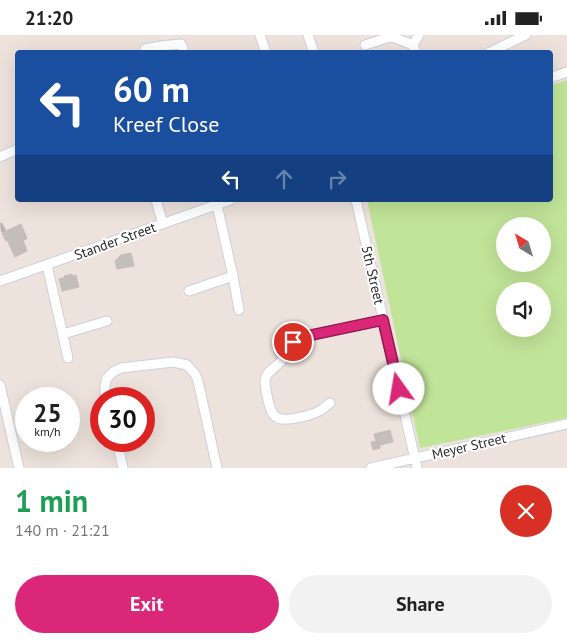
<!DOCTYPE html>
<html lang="en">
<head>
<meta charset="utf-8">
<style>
	body { margin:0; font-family:"PT Sans",sans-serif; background:#f2f2f2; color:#222; height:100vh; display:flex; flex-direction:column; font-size:19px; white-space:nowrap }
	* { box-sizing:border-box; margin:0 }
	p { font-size:16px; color:#767676 }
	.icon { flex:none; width:28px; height:28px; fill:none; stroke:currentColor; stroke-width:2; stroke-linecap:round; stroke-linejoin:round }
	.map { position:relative; height:433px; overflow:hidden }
	.panel { display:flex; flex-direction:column; background:#fff; flex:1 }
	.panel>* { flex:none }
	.top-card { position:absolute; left:15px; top:15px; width:538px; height:152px; border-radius:5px; box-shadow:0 5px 20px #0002; background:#1a4fa0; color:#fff; overflow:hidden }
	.needle { width:32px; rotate:322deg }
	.controls { position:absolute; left:496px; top:182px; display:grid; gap:10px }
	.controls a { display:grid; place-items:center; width:55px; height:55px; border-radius:50%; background:#fff; box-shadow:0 5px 20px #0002; font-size:25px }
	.speed { position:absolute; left:15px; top:352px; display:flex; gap:10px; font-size:25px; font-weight:700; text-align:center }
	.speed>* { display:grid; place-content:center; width:65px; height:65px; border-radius:50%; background:#fff; box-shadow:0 5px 20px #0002; line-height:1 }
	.speed small { font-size:12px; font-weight:400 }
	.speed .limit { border:8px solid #d22; background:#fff; color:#111 }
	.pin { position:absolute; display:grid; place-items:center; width:42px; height:42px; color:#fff; margin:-21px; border:2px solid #fff; border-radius:50%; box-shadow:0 1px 5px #0007 }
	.me { position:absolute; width:55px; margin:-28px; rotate:347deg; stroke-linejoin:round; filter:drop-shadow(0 0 4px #0008) }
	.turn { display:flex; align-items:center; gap:18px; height:105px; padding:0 15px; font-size:22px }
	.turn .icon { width:65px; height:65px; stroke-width:2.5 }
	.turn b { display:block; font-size:35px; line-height:42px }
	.lanes { display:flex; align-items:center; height:48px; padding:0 15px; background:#0003; justify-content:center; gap:25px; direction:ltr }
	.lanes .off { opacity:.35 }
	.round { display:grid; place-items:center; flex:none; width:52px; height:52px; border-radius:26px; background:#f2f2f2 }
	.overview { display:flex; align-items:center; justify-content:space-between; height:85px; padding:0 15px }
	h1 { font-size:30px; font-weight:600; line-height:38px; color:#1e9e55 }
	.button { display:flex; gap:10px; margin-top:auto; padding:10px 15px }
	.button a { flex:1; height:58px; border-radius:30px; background:#db2777; color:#fff; font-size:20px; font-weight:600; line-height:58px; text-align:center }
	.button a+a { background:#f2f2f2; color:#222 }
	.status { display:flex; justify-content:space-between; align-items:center; height:35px; padding:0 25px; background:#fff; direction:ltr }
	.status svg { height:14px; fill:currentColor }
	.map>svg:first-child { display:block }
</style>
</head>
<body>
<div class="status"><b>21:20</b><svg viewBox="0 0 49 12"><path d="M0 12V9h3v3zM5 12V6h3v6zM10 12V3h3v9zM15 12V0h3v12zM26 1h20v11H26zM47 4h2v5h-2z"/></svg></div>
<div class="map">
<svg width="567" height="433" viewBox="0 0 567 433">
	<rect width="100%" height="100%" fill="#ede2dc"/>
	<path fill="#c0e498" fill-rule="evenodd" d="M 567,45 L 567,383 L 420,413 L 367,165 L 550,165 L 550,51 ZM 505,191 L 542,191 L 542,229 L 505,229 ZM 505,256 L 542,256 L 542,294 L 505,294 Z"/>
	<path fill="#0003" d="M 0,188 L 2,188 L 7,197 L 21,191 L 27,204 L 23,206 L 27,216 L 16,221 L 3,197 L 1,197 Z"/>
	<path fill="#c4beb8" stroke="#c8beb6" d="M 21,189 L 27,203 L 23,205 L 27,216 L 15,222 L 7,205 L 6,206 L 2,198 Z
		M 131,218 L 134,231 L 117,234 L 115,226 L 121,220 Z
		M 72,239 L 72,241 L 76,240 L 79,252 L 62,256 L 59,244 L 64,243 L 64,241 Z
		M 390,395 L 393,407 L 380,410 L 380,413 L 373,415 L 371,407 L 376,406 L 374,399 Z"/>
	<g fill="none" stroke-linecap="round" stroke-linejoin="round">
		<g stroke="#cbd1dc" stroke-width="11">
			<path id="street" d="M 260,0 L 266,18
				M 308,0 L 314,18
				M 365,10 L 390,2 L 395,3 L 413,10
				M 145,14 L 161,11 L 181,9 L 183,13 L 183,18
				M 416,18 L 413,10 L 419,0
				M 488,18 L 526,0
				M 550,43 L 567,37
				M 0,122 L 18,114
				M 156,165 L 163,189
				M 356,165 L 417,433
				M 217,170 L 233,241 L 239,275
				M 47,230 L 68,323
				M 0,246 L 230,165
				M 189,256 L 233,241
				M 63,299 L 107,286
				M 0,350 L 19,433
				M 107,364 L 105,358 L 105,349 L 107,343 L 113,337 L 121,333 L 173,327 L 187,330 L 195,339 L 198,346 L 217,433
				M 330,368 C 327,370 324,373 321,375 C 313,380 283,388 276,382 C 270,378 270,371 268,365 C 267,358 263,349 266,342 C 269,334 277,332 282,325 C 290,314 287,309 302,303 L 383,285
				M 117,406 L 123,433
				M 371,433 L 567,389"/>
		</g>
		<use href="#street" stroke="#fff" stroke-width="9"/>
	</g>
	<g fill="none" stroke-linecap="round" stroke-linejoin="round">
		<g stroke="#8e194d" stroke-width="12">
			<path id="route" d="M 293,307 L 302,302 L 383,285 L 399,354"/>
		</g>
		<use href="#route" stroke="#db2777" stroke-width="9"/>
	</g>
	<g text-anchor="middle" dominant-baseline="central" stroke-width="4" stroke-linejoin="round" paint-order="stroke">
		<g font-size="14" fill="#2a2a2a" stroke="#fff">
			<text transform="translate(115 206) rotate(-20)">Stander Street</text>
			<text transform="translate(373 240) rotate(77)">5th Street</text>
			<text transform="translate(469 411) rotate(-13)">Meyer Street</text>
		</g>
	</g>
</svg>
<div class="controls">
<a><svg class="needle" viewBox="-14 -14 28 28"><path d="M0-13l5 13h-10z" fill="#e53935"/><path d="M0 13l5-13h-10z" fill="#767676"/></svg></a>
<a><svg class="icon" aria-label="sound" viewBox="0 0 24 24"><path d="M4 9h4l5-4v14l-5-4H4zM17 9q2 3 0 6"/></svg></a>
</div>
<div class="speed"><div>25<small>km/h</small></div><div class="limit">30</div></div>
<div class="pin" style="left:293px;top:307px;background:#d93025"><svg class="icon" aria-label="arrive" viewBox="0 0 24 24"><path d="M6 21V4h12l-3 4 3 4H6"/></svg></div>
<svg class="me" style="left:399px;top:354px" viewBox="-20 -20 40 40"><circle r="19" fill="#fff"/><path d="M0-13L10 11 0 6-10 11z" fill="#db2777"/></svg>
<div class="top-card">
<div class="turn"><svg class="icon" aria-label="left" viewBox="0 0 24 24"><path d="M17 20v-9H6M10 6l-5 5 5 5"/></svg><div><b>60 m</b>Kreef Close</div></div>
<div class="lanes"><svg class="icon" aria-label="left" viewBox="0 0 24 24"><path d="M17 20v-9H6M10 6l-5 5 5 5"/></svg><svg class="icon off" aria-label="ahead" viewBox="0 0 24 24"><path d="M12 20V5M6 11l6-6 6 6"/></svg><svg class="icon off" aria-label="right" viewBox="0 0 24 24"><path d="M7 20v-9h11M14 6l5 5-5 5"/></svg></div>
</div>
</div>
<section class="panel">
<div class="overview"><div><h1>1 min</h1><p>140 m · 21:21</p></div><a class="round" style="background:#d93025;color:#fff"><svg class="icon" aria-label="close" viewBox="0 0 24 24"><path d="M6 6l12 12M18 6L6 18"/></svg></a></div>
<div class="button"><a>Exit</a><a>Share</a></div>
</section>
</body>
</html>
